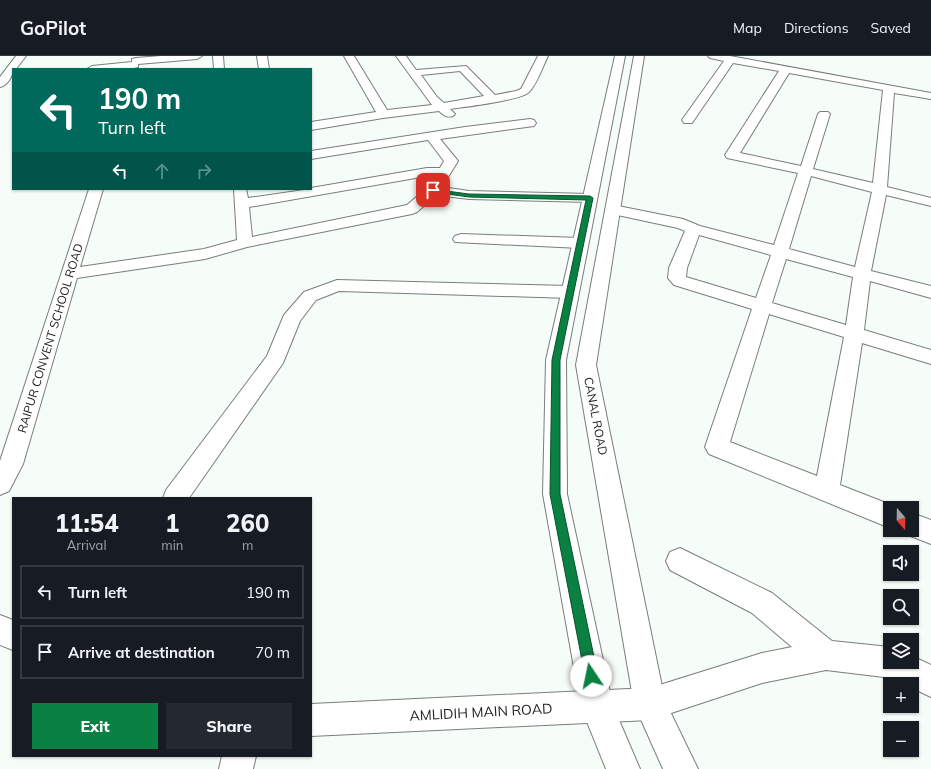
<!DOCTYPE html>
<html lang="en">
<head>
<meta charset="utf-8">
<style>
	body { margin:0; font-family:Mulish,sans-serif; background:#242831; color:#f1f3f6; height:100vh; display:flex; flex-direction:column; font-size:15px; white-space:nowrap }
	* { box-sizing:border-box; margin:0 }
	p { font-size:13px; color:#9ea1a6 }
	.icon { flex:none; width:22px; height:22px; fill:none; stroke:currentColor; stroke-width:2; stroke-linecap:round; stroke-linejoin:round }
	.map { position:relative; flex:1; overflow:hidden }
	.details { position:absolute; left:12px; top:441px; width:300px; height:260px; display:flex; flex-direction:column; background:#171b24; border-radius:0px; box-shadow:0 1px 3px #0004 }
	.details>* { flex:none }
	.banner { position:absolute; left:12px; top:12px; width:300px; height:122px; border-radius:0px; box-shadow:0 1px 3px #0004; background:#00695c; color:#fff; overflow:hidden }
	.needle { width:26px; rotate:160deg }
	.fabs { position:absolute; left:883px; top:445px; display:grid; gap:8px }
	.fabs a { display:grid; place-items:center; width:36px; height:36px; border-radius:0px; background:#171b24; box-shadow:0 1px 3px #0004; font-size:20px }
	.pin { position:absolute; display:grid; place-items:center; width:34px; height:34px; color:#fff; margin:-17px; border-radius:8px; box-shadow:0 2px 6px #0006 }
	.me { position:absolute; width:44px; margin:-22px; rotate:349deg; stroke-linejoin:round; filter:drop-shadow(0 0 3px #0008) }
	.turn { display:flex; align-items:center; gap:14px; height:84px; padding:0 20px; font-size:18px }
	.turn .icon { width:52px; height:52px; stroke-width:2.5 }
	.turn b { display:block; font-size:28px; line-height:34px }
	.lanes { display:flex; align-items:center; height:38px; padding:0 20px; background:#0003; justify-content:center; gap:20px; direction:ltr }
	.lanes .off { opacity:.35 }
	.eta { display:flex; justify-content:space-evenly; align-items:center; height:68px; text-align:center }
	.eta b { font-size:24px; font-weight:800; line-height:28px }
	.primary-button { display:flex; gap:8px; margin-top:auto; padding:8px 20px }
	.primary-button a { flex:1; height:46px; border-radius:0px; background:#0b8043; color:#fff; font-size:16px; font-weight:800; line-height:46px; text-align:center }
	.primary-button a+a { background:#242831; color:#f1f3f6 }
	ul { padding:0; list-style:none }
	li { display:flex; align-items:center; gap:12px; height:54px; margin:0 8px 6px; padding:0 12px; border:2px solid #363941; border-radius:0px }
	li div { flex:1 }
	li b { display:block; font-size:15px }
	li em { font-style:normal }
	header { display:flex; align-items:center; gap:24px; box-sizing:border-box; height:56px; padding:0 20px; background:#171b24; border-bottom:1px solid #363941 }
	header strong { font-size:19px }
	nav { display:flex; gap:22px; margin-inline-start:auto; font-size:14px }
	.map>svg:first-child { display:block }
</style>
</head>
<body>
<header>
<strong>GoPilot</strong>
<nav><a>Map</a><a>Directions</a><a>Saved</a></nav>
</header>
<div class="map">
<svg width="931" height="713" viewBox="0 0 931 713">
	<rect width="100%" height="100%" fill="#f6fcf8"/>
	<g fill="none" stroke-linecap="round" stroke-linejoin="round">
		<g stroke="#797e7a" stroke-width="2">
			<path id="minor" d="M 16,0 L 26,0 L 16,13 L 13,13 C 13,20 7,30 0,31 L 0,21 Z
				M 161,0 L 202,0 L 197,3 L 138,8 L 138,11 L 134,12 L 87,13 L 92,10 L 132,6 L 132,3 L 136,2 Z
				M 213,0 L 223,0 L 224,13 L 214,13 Z
				M 257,0 L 267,0 L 269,13 L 259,13 Z
				M 344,0 L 354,0 L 387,54 L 432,49 L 396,0 L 406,0 L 416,14 L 466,10 L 495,39 L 516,35 L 521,33 L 538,0 L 548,0 C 543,10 537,28 529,36 C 523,44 464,51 450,53 L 455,58 L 453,60 C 446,62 444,59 439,55 L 383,62 L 311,74 L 311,66 L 376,56 ZM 460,15 L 484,40 L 444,47 L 437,41 L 421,19 Z
				M 708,0 L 730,0 L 931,37 L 931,43 L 894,37 L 887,131 L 931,142 L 931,150 L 886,139 L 871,215 L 931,230 L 931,242 L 870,225 L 864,274 L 931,294 L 931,308 L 862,287 L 840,429 L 899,452 L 890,452 L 890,472 L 709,398 L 705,391 L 752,253 L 674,229 L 668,222 L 669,212 L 685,175 L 678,172 L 608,157 L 605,154 L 608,151 L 613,149 L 683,163 L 700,170 L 774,189 L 798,117 L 727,102 L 725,99 L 779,15 L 733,7 L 692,67 L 684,67 L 682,64 L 724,5 L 710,2 ZM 789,17 L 883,34 L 873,127 L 813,113 L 830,58 L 828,56 L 820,56 L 818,58 L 801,110 L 740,97 ZM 811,120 L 872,136 L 855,211 L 789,193 ZM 699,179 L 771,199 L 756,242 L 686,221 L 687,212 ZM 786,203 L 853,221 L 846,269 L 772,247 ZM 769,258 L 844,281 L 817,420 L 730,386 Z
				M 530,63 L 534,64 L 536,67 L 534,70 L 440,83 L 458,105 L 442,131 L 469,135 L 590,138 L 595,139 L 597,142 L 595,145 L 590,146 L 469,143 L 436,139 L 417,156 L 412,158 L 247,191 L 205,203 L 77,222 L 23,408 L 9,435 L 0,439 L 0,405 L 89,133 L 103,133 L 80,211 L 204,193 L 237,184 L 234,133 L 246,133 L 248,142 L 311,133 L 311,132 L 427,112 L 440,112 L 444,105 L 428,84 L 311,103 L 311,95 L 465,71 ZM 427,120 L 435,120 L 428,131 L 407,149 L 252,181 L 249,151 Z
				M 461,178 L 580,182 L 586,184 L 588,187 L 586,190 L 580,192 L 455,186 L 453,183 L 455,180 Z
				M 337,224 L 570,230 L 576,232 L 579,236 L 576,240 L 570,242 L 339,235 L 316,244 L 300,265 L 283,307 L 189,442 L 163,442 L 166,434 L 267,300 L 284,259 L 304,236 Z
				M 912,457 L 931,464 L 931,488 L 903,477 L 901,474 L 912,474 Z
				M 680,492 L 772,537 L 832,585 L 890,591 L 890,606 L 912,606 L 912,600 L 931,609 L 931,641 L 912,632 L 912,628 L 904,628 L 892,622 L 826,614 L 762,627 L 650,664 L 311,680 L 311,648 L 650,632 L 762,597 L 792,591 L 752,557 L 670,514 L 666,505 L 670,496 Z
				M 0,559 L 13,564 L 13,594 L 0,589 Z
				M 222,700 L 256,700 L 253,713 L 219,713 Z"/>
		</g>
		<g stroke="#797e7a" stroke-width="2">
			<path id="secondary" d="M 615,0 L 625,0 L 566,304 L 567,438 L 613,650 L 640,713 L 606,713 L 581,651 L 543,438 L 546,304 Z
				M 634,0 L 644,0 L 596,309 L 665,645 L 698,713 L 663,713 L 634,648 L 576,309 Z"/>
		</g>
		<use href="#minor" fill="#fff" fill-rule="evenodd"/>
		<use href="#secondary" fill="#fff" fill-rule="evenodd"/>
	</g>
	<path fill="#0b8043" stroke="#07532c" d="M 431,133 L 469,138 L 590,140 L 593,142 L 560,304 L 560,438 L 598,620 L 596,625 L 591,627 L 587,625 L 585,620 L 550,438 L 552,304 L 586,144 L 469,141 L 433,136 L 431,136 Z"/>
	<g text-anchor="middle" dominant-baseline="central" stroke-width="4" stroke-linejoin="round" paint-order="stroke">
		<g font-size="12" fill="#222423" stroke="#fff">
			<text transform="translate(50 282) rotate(-73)">RAIPUR CONVENT SCHOOL ROAD</text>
			<text transform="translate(596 360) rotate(79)">CANAL ROAD</text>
		</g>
		<g font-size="14" fill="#222423" stroke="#fff">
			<text transform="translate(481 656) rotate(-3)">AMLIDIH MAIN ROAD</text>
		</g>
	</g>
</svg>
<div class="fabs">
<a><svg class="needle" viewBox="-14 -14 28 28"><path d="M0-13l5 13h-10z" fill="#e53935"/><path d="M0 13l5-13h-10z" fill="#9ea1a6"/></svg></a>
<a><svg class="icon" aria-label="sound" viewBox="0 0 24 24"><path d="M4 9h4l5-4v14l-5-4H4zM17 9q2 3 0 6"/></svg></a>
<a><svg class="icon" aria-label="search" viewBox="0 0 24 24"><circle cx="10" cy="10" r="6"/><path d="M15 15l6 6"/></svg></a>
<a><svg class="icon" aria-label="layers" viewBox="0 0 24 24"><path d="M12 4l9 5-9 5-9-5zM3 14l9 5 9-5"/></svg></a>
<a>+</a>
<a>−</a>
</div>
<div class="pin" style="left:433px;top:134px;background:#d93025"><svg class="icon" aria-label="arrive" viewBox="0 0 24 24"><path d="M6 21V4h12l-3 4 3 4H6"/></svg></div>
<svg class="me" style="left:591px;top:620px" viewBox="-20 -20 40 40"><circle r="19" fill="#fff"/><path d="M0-13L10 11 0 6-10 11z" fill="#0b8043"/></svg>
<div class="banner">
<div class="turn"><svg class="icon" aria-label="left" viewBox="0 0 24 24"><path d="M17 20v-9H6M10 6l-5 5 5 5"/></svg><div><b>190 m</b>Turn left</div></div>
<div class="lanes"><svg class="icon" aria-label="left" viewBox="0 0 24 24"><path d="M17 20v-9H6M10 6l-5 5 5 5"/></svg><svg class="icon off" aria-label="ahead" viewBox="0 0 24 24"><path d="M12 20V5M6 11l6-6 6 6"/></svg><svg class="icon off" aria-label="right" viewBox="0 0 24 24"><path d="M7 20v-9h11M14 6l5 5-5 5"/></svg></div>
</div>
<section class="details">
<div class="eta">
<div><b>11:54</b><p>Arrival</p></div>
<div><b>1</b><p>min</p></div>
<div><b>260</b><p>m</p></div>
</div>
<ul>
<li><svg class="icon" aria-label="left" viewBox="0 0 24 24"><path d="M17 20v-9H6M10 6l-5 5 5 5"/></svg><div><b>Turn left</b></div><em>190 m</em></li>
<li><svg class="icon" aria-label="arrive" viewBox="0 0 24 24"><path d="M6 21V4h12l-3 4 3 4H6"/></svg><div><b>Arrive at destination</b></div><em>70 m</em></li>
</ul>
<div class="primary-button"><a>Exit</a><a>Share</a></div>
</section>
</div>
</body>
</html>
